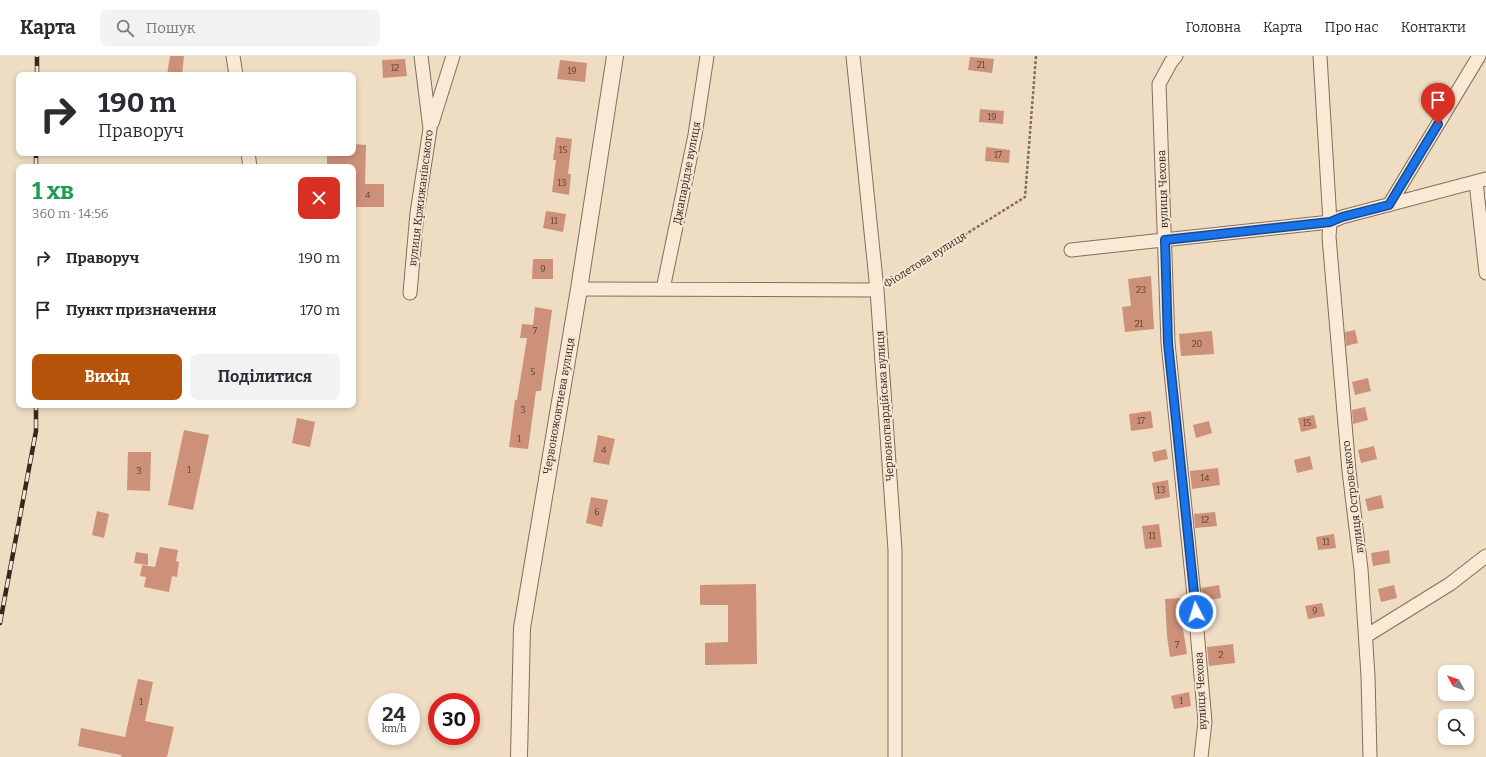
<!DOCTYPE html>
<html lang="uk">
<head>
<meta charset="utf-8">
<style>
	body { margin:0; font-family:Bitter,serif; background:#f2f2f3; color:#2b2b33; height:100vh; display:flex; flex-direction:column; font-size:15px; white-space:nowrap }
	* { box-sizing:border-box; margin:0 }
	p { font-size:13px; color:#7c7c81 }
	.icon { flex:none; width:22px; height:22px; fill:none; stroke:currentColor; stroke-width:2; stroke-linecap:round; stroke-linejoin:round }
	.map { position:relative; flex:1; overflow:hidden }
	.panel { position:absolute; left:16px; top:108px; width:340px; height:244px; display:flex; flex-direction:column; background:#fff; border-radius:8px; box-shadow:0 2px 6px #0003 }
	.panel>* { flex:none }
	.hud { position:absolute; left:16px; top:16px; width:340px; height:84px; border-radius:8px; box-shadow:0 2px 6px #0003; background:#fff; color:#2b2b33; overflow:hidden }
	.needle { width:26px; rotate:310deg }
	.buttons { position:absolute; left:1438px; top:609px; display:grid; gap:8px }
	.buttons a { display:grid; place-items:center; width:36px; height:36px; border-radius:8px; background:#fff; box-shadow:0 2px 6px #0003; font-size:20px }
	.speed { position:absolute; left:368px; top:637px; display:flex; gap:8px; font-size:20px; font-weight:700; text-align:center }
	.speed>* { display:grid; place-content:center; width:52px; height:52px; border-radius:50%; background:#fff; box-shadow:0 2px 6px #0003; line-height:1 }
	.speed small { font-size:10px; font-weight:400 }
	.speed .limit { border:6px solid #d22; background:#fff; color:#111 }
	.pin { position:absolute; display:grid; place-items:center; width:34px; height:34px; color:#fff; margin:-41px -17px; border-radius:50% 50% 50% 0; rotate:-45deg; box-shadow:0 0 4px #0007 }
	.pin .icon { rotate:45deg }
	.me { position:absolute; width:44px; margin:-22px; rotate:355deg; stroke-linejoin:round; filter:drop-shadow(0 0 3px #0008) }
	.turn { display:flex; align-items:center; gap:14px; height:84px; padding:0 16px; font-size:18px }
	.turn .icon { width:52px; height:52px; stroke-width:2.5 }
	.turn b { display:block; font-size:28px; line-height:34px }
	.round { display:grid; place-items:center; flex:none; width:42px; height:42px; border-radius:8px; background:#f2f2f3 }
	.head { display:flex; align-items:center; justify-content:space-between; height:68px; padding:0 16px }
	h1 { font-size:24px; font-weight:700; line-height:30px; color:#1e9e55 }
	.primary-button { display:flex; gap:8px; margin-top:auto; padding:8px 16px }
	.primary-button a { flex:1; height:46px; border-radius:8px; background:#b45309; color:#fff; font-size:16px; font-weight:700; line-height:46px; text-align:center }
	.primary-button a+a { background:#f2f2f3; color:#2b2b33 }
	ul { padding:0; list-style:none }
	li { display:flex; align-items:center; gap:12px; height:52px; padding:0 16px }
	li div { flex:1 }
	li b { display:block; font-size:15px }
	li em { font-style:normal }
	header { display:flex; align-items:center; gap:24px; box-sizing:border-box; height:56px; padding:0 20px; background:#fff; border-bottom:1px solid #e1e1e2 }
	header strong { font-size:19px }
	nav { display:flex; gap:22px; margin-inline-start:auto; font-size:14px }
	.search { width:280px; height:36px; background:#f2f2f3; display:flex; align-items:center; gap:10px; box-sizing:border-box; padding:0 14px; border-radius:8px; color:#7c7c81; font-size:15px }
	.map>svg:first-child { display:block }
</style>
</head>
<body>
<header>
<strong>Карта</strong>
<div class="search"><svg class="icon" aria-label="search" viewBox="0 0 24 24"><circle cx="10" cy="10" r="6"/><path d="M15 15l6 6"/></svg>Пошук</div>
<nav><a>Головна</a><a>Карта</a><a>Про нас</a><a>Контакти</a></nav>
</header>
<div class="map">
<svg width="1486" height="701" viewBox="0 0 1486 701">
	<rect width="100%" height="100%" fill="#eedcc3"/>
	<path fill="#cc9178" d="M 170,0 L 184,0 L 182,19 L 167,19 Z
		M 970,1 L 994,3 L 992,17 L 968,14 Z
		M 405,3 L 407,20 L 383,22 L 382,4 Z
		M 560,4 L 587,7 L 585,26 L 557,23 Z
		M 980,53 L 1004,55 L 1003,68 L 979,66 Z
		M 556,81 L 572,83 L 568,118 L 571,118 L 569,139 L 552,136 L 556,104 L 553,104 Z
		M 353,88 L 366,89 L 365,128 L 384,128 L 384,151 L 353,151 L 353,111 L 327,111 L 327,97 L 353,97 Z
		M 986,91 L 1010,94 L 1009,107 L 985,105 Z
		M 546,155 L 566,158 L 563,176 L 543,172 Z
		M 533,203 L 553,203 L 553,223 L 532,223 Z
		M 1151,220 L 1154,273 L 1125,276 L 1122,251 L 1131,250 L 1128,223 Z
		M 535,251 L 552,254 L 541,335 L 536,335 L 528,393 L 509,391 L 515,344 L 517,344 L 527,282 L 520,282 L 522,268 L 533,269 Z
		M 1355,274 L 1358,287 L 1346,290 L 1345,276 Z
		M 1212,275 L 1214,298 L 1181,300 L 1179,278 Z
		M 1368,322 L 1371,335 L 1355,339 L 1352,326 Z
		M 1365,351 L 1368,364 L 1353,368 L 1352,354 Z
		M 1151,355 L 1153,372 L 1131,375 L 1129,358 Z
		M 1314,359 L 1317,372 L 1301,376 L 1298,362 Z
		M 297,362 L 315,366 L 310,391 L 292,387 Z
		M 1209,365 L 1212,377 L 1196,382 L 1193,369 Z
		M 184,374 L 209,379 L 193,454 L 168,449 Z
		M 598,379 L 615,383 L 609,409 L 593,406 Z
		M 1374,390 L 1377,403 L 1361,407 L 1358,394 Z
		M 1166,393 L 1168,403 L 1154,406 L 1152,396 Z
		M 128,396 L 151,396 L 150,435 L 127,434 Z
		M 1310,400 L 1313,413 L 1297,417 L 1294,404 Z
		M 1218,412 L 1220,429 L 1192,433 L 1190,415 Z
		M 1168,424 L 1170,441 L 1155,444 L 1152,427 Z
		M 1381,439 L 1384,452 L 1368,455 L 1365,443 Z
		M 591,441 L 608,444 L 602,471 L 586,467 Z
		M 97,455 L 109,458 L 104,482 L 92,479 Z
		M 1215,456 L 1217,470 L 1195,472 L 1194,458 Z
		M 1159,468 L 1162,491 L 1145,493 L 1142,470 Z
		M 1334,478 L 1336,492 L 1318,494 L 1316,481 Z
		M 160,491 L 178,494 L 176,505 L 179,506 L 177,521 L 172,520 L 169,536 L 144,531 L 146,521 L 140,520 L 142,509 L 155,511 Z
		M 1389,494 L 1390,507 L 1373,510 L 1371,497 Z
		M 136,496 L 148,498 L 148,509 L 134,507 Z
		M 756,528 L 757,608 L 705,609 L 705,587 L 728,586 L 728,549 L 700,549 L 700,529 Z
		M 1219,529 L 1221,542 L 1204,545 L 1201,532 Z
		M 1394,529 L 1397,542 L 1381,546 L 1378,533 Z
		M 1181,542 L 1181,561 L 1187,598 L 1170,601 L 1167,580 L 1165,543 Z
		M 1322,547 L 1325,560 L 1308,563 L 1305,550 Z
		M 1233,588 L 1235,607 L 1209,610 L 1207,591 Z
		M 138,623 L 153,626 L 145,665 L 174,671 L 167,701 L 121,701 L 121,699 L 78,690 L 81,672 L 125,681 Z
		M 1189,636 L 1191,650 L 1174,653 L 1171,640 Z"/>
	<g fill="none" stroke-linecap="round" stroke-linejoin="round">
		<g stroke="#886d5a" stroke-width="15">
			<path id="minor" d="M 233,0 L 236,19
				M 853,0 L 877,234 L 895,494 L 895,701
				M 1176,0 L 1171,6 L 1159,28 L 1168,287 L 1194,540 L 1205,666 L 1201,701
				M 432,67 L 453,0
				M 248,97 L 250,111
				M 1476,126 L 1486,217
				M 1389,149 L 1479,0
				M 1071,194 L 1330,166 L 1320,0
				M 579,233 L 877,234
				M 663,233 L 695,79 L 707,0
				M 410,237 L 417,157 L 430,73 L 421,0
				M 1366,580 L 1450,528 L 1486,500
				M 1370,701 L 1368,620 L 1361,513 L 1349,415 L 1329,181 L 1330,166 L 1342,161 L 1486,123"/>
		</g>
		<g stroke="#886d5a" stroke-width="18">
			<path id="tertiary" d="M 519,701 L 522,572 L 579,233 L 615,0"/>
		</g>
		<path stroke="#886d5a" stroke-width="2.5" stroke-dasharray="3 2" stroke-linecap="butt" d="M 888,227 L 1025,141 L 1036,0"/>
		<use href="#minor" stroke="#f9ead6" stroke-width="13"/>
		<use href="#tertiary" stroke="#f9ead6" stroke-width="16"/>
		<g stroke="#38271e" stroke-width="4.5">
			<path id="rail" d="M 37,19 L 37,0
				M 36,111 L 36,97
				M 0,567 L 36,375 L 36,349"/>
		</g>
		<use href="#rail" stroke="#f5e7d2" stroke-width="3" stroke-dasharray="9" stroke-linecap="butt"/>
	</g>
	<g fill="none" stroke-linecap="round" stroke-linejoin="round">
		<g stroke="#114b97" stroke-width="10">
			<path id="route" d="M 1196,556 L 1168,287 L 1165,184 L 1330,166 L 1342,161 L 1389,149 L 1438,68"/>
		</g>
		<use href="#route" stroke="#1a73e8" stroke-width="7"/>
	</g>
	<g text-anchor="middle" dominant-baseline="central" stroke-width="4" stroke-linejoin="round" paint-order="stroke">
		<g font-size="9" fill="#5d4234">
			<text x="981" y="9">21</text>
			<text x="395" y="12">12</text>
			<text x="572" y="15">19</text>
			<text x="992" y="61">19</text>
			<text x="563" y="94">15</text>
			<text x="998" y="99">17</text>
			<text x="562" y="127">13</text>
			<text x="368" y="139">4</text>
			<text x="554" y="165">11</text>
			<text x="543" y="213">9</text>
			<text x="1141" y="234">23</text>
			<text x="1139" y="268">21</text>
			<text x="535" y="275">7</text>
			<text x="1197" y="288">20</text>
			<text x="533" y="316">5</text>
			<text x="523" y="354">3</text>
			<text x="1141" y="365">17</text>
			<text x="1307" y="367">15</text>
			<text x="519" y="383">1</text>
			<text x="604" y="394">4</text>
			<text x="189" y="414">1</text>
			<text x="139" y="415">3</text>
			<text x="1205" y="422">14</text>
			<text x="1161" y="434">13</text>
			<text x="597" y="456">6</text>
			<text x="1205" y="464">12</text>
			<text x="1152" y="480">11</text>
			<text x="1326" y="486">11</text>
			<text x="1315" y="555">9</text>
			<text x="1177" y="589">7</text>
			<text x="1221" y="599">2</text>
			<text x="1181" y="645">1</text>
			<text x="141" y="646">1</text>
		</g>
		<g font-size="11" fill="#38271e" stroke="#f5e7d2">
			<text transform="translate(687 117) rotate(-79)">Джапарідзе вулиця</text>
			<text transform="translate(1163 133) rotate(-92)">вулиця Чехова</text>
			<text transform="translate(421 142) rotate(-83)">вулиця Кржижанівського</text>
			<text transform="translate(925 204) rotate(-32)">Фіолетова вулиця</text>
			<text transform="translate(559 350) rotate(-80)">Червоножовтнева вулиця</text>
			<text transform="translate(885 350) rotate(-94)">Червоногвардійська вулиця</text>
			<text transform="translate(1353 441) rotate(-97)">вулиця Островського</text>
			<text transform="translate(1201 635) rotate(-93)">вулиця Чехова</text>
		</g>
	</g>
</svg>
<div class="buttons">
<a><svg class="needle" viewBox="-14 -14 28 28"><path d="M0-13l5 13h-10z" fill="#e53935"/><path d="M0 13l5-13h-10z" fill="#7c7c81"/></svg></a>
<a><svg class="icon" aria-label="search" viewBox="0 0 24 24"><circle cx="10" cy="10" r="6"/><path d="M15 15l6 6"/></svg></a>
</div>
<div class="speed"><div>24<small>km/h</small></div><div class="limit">30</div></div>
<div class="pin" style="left:1438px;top:68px;background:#d93025"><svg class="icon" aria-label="arrive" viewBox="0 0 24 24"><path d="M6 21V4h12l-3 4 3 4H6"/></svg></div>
<svg class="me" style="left:1196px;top:556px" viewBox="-20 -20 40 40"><circle r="17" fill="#1a73e8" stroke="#fff" stroke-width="3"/><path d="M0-11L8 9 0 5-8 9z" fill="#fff"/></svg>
<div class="hud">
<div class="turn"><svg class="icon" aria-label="right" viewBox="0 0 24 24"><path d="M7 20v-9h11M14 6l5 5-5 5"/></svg><div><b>190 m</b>Праворуч</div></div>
</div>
<section class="panel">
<div class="head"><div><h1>1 хв</h1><p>360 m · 14:56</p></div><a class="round" style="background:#d93025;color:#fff"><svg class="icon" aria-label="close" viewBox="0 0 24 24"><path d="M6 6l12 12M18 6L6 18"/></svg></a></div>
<ul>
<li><svg class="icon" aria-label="right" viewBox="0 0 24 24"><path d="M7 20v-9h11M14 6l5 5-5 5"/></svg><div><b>Праворуч</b></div><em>190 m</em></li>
<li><svg class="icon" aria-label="arrive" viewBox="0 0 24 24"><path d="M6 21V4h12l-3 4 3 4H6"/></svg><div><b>Пункт призначення</b></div><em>170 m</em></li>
</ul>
<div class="primary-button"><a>Вихід</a><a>Поділитися</a></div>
</section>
</div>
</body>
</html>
